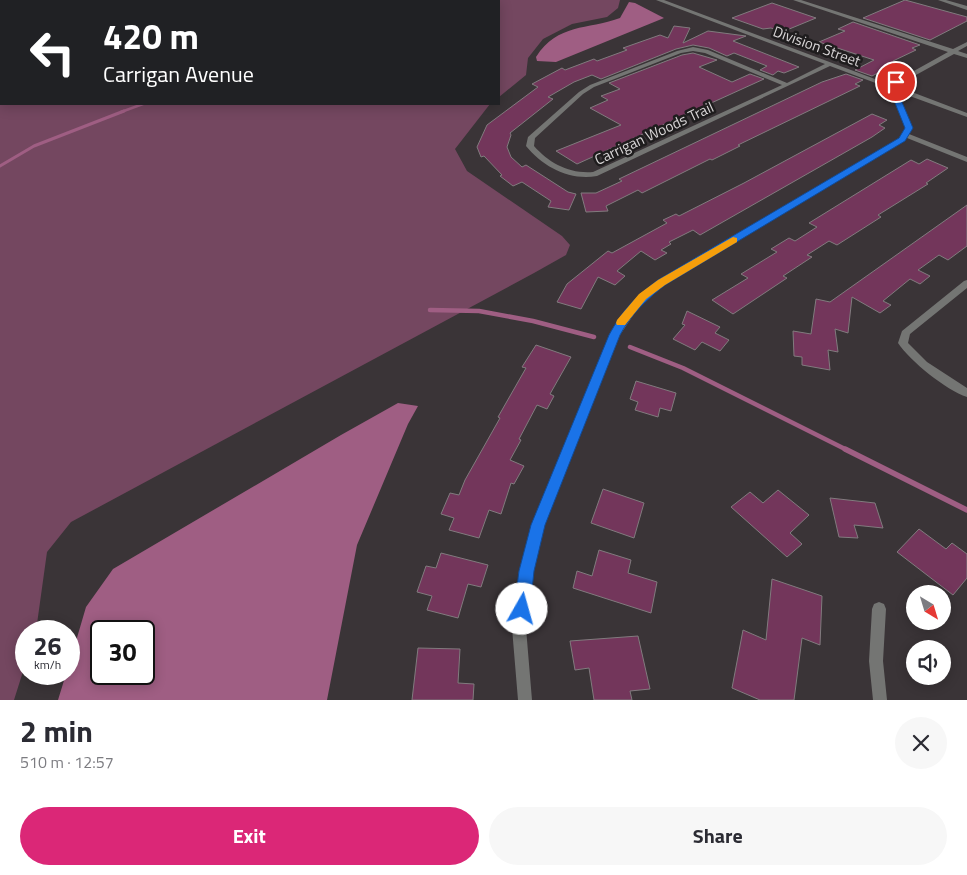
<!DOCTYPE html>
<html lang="en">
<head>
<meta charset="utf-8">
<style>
	body { margin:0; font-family:"Titillium Web",sans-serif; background:#f7f7f7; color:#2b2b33; height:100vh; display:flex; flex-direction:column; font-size:19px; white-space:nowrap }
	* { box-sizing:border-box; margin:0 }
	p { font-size:16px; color:#7c7c81 }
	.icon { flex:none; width:28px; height:28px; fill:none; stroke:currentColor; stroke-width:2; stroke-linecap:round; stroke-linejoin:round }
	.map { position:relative; height:700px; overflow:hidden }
	.details { display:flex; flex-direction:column; background:#fff; flex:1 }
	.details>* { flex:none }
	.banner { position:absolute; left:0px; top:0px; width:500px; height:105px; box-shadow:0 2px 12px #0003; background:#202124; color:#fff; overflow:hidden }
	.needle { width:32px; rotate:142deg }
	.buttons { position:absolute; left:906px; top:585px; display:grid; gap:10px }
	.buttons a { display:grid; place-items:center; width:45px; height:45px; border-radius:50%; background:#fff; box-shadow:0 2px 12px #0003; font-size:25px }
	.speed { position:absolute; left:15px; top:620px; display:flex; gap:10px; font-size:25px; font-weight:700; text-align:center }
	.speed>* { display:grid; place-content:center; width:65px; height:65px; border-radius:50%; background:#fff; box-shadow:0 2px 12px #0003; line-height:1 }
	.speed small { font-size:12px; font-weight:400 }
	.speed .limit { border:2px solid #111; border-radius:8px; background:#fff; color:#111 }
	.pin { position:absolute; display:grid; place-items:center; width:42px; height:42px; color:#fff; margin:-21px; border:2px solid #fff; border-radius:50%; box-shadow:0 1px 5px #0007 }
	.me { position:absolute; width:55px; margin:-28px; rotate:7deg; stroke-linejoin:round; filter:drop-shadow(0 0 4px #0008) }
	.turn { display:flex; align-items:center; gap:18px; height:105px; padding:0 20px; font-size:22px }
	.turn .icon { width:65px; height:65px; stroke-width:2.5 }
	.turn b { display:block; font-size:35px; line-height:42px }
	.round { display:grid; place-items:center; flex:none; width:52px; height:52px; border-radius:26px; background:#f7f7f7 }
	.summary { display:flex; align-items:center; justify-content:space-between; height:85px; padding:0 20px }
	h1 { font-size:30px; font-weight:700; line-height:38px }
	.primary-button { display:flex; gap:10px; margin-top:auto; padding:10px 20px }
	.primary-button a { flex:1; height:58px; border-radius:30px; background:#db2777; color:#fff; font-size:20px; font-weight:700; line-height:58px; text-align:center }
	.primary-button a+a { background:#f7f7f7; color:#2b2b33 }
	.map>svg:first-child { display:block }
</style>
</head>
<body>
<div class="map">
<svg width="967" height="700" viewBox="0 0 967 700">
	<rect width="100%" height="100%" fill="#3a3437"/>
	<path fill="#744760" d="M 117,0 L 620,0 L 618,8 L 607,17 L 572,24 L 543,39 L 528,58 L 526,75 L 499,97 L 499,1 L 115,1 Z
		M 0,32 L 1,104 L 490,104 L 455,149 L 467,171 L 562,236 L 570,245 L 566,255 L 534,273 L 71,522 L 47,552 L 36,631 L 26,631 L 26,662 L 14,700 L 0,700 Z"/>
	<path fill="#9f5e83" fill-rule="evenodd" d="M 629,2 L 635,3 L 664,18 L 556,62 L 537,61 L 536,57 C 558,23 587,30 620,18 Z
		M 398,403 L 418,406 L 408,424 L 357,545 L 327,700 L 58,700 L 66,674 L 69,674 L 69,665 L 86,607 L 113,569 L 341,435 ZM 101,631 L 144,631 L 144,674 L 101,674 Z"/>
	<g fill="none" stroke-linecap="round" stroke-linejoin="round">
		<path stroke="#9f5e83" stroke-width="2.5" d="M 121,112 L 143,104"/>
		<path stroke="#9f5e83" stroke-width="3" d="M 0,166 L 34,146 L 124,111"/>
		<path stroke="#9f5e83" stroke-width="4.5" d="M 430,310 L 479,311 L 533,321 L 594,337
			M 630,347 L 683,368 L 847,450"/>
		<path stroke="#9f5e83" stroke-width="5.5" d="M 845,449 L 967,510"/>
	</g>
	<path fill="#73365b" stroke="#817b7e" d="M 905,0 L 967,17 L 967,21 L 930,40 L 863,18 Z
		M 772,3 L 816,18 L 782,32 L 771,28 L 763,29 L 732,18 Z
		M 853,22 L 920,45 L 912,48 L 916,50 L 893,61 L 897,63 L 872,76 L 855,70 L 874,60 L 819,42 L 845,31 L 838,29 Z
		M 674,26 L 690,28 L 683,43 L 708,31 L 746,36 L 733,41 L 799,67 L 784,73 L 778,71 L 773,75 L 760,70 L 767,66 L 734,53 L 727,56 L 709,48 L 693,45 L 676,49 L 601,79 L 592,75 L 574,82 L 548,97 L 553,99 L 510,133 L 511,135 L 507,147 L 511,157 L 522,167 L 526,165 L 568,192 L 576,194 L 569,210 L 548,207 L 551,201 L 522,182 L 513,186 L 500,176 L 502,175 L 484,156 L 481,157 L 477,147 L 487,125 L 538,87 L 532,84 L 562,68 L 565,70 L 594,59 L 597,61 L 627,50 L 623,48 L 660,35 L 668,38 Z
		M 693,53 L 717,60 L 699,67 L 732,82 L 750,74 L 764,79 L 577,164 L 556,151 L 621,125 L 590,108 L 608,100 L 601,96 L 620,89 L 609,83 L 682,55 Z
		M 846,74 L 863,80 L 855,84 L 860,86 L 738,145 L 740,146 L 712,160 L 710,159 L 642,193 L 638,190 L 606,206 L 608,211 L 586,212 L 581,193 L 596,193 L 622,181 L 619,179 L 822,82 Z
		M 872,114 L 887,120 L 879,125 L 885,128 L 872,137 L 700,235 L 693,230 L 669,242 L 671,244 L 661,250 L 667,253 L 655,260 L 641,251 L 617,271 L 625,276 L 615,285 L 598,277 L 581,309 L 557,302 L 567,284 L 608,251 L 612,253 L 667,223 L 663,220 L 676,214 L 679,216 L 744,183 Z
		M 927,159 L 948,168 L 926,183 L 928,184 L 878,215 L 881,217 L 837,245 L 829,241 L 807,255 L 812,257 L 783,276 L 787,278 L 733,314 L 712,300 L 748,278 L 741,274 L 777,252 L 771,249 L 789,238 L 795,241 L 817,227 L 809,223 L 911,160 L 919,164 Z
		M 967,205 L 967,246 L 948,260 L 939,255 L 918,270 L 930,276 L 920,284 L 910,279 L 883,301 L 891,305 L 880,313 L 852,297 L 848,333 L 835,329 L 838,352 L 828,350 L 830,370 L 802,365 L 802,357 L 794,356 L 793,331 L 811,334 L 816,299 L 830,302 Z
		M 687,311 L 720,327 L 715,333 L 729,340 L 720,351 L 702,342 L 695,350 L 673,339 L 685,325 L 682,324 Z
		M 536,345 L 571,357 L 550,394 L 554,396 L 547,409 L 537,405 L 519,439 L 521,440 L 510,460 L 524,466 L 514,484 L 511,483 L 501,514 L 489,510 L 479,538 L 449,530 L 454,518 L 441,514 L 450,493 L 459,495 L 465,480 L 500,418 L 498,417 L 526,368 L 522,367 Z
		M 636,381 L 676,393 L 671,411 L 660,408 L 658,417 L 635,410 L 638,402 L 630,399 Z
		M 603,489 L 644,503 L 634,538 L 591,523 Z
		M 778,490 L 809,515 L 790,533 L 802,544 L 787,557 L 731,507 L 750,492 L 763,503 Z
		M 830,498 L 875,503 L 883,528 L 854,525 L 858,538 L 839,537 Z
		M 919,529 L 946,549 L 952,543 L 967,554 L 967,578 L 953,595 L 897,552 Z
		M 599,550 L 631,560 L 628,573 L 657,582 L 651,613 L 573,588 L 577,571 L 592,576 Z
		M 441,553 L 488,565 L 481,587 L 468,584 L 458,618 L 427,610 L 432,596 L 417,592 L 426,566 L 436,568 Z
		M 772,579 L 822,596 L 820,645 L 802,638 L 794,700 L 760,700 L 732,688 L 743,630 L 766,640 Z
		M 638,636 L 650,689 L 630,691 L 632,700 L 594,700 L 589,668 L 575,670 L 570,641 Z
		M 418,648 L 460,649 L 458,683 L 474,684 L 473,700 L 412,700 Z"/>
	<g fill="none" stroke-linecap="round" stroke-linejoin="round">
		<path fill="#747573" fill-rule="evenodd" d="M 1,0 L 11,0 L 1,2 Z
			M 656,0 L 664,0 L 891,85 L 894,82 L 948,52 L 793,0 L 801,0 L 953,49 L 967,42 L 967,46 L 958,51 L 967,54 L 967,58 L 954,54 L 896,86 L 967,113 L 967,117 L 896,91 L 912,128 L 909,134 L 967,157 L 967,162 L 907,138 L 904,141 L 664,284 L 638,308 L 620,335 L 544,525 L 533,571 L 526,628 L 532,700 L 518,700 L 512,628 L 519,571 L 532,525 L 610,335 C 623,313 638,296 658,280 L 899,139 L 906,128 L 889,88 L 830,66 L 597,176 C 570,181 543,167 526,146 L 528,137 L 579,92 L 590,85 L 677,51 L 693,47 L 708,50 L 787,83 L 825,64 ZM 693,51 L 705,53 L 782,85 L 593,172 C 569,174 549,163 534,146 L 535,138 L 583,94 L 594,87 L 681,53 Z
			M 938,0 L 946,0 L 967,6 L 967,10 Z
			M 967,280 L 967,288 L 910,334 L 908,343 L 927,362 L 967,388 L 967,397 C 946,390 910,361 898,343 L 902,331 L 964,281 Z
			M 879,602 L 884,604 L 886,609 L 883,661 L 887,700 L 873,700 L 869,661 L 872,609 L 874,604 Z"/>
	</g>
	<path fill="#1a73e8" stroke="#114b97" d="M 893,81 L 899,82 L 896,88 L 913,128 L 905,141 L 665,285 C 646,300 631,314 620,335 L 545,525 L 534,571 L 530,609 L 527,614 L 522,616 L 516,614 L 514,609 L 519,571 L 531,525 L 609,335 C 622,311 635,297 658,280 L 899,138 L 905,128 L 889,88 Z"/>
	<path fill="#f59e0b" d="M 733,237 L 737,238 L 737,242 L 665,285 L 646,299 L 625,325 L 617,325 L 616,323 L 617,320 L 639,294 L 658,280 Z"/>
	<g text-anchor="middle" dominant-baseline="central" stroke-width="5" stroke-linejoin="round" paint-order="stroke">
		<g font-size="15" fill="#d7d4d5" stroke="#1f1d1e">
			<text transform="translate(817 46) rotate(20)">Division Street</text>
			<text transform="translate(654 133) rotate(-25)">Carrigan Woods Trail</text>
		</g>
	</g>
</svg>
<div class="buttons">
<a><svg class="needle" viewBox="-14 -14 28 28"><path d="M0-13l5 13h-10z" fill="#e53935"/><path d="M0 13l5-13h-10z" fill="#7c7c81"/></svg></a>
<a><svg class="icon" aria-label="sound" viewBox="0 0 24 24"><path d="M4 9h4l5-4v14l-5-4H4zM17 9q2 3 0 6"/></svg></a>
</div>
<div class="speed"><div>26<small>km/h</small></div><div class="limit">30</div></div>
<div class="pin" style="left:896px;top:82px;background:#d93025"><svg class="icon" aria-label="arrive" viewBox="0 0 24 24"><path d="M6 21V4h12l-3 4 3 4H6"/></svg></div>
<svg class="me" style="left:522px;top:609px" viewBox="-20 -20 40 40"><circle r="19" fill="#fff"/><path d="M0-13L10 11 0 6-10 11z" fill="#1a73e8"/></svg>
<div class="banner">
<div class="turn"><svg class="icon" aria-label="left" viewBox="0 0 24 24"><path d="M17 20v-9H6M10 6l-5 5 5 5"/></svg><div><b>420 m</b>Carrigan Avenue</div></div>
</div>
</div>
<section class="details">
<div class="summary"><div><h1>2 min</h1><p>510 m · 12:57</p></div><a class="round"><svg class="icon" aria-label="close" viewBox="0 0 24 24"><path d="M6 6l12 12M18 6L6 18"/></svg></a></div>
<div class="primary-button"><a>Exit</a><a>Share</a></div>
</section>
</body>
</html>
